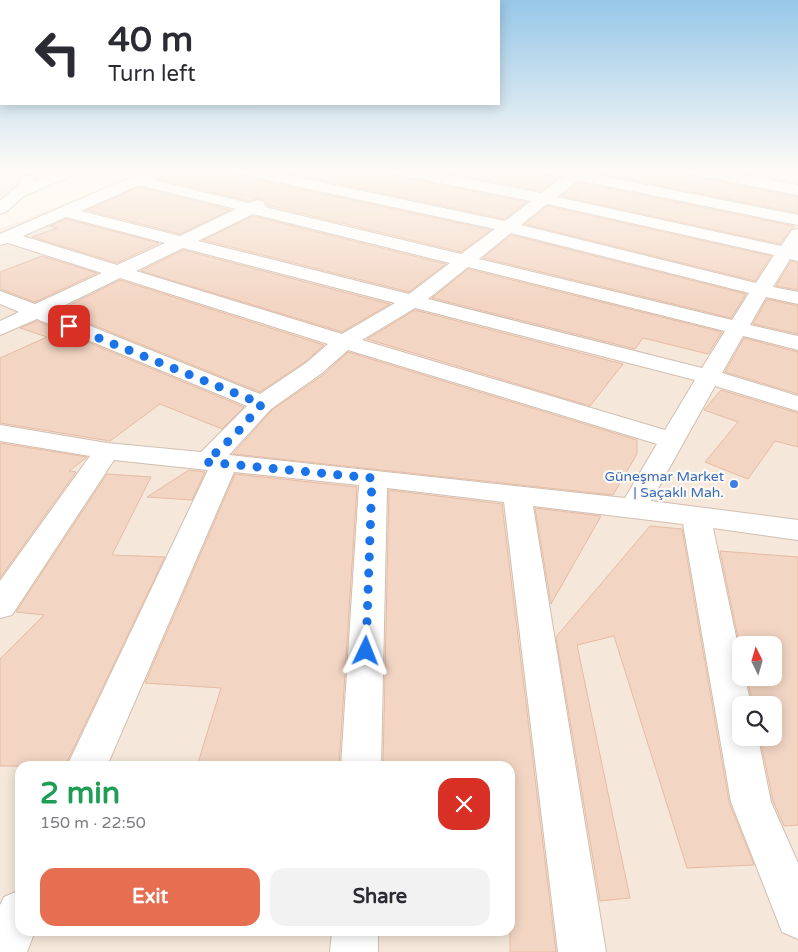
<!DOCTYPE html>
<html lang="en">
<head>
<meta charset="utf-8">
<style>
	body { margin:0; font-family:"Varela Round",sans-serif; background:#f2f2f3; color:#2b2b33; height:100vh; display:flex; flex-direction:column; font-size:19px; white-space:nowrap }
	* { box-sizing:border-box; margin:0 }
	p { font-size:16px; color:#7c7c81 }
	.icon { flex:none; width:28px; height:28px; fill:none; stroke:currentColor; stroke-width:2; stroke-linecap:round; stroke-linejoin:round }
	.map { position:relative; flex:1; overflow:hidden }
	.panel { position:absolute; left:15px; top:761px; width:500px; height:175px; display:flex; flex-direction:column; background:#fff; border-radius:15px; box-shadow:0 2px 12px #0003 }
	.panel>* { flex:none }
	.guide { position:absolute; left:0px; top:0px; width:500px; height:105px; box-shadow:0 2px 12px #0003; background:#fff; color:#2b2b33; overflow:hidden }
	.needle { width:32px; rotate:355deg }
	.controls { position:absolute; left:732px; top:636px; display:grid; gap:10px }
	.controls a { display:grid; place-items:center; width:50px; height:50px; border-radius:10px; background:#fff; box-shadow:0 2px 12px #0003; font-size:25px }
	.pin { position:absolute; display:grid; place-items:center; width:42px; height:42px; color:#fff; margin:-21px; border-radius:10px; box-shadow:0 2px 8px #0006 }
	.me { position:absolute; width:55px; margin:-28px; rotate:2deg; stroke-linejoin:round; filter:drop-shadow(0 0 4px #0008) }
	.turn { display:flex; align-items:center; gap:18px; height:105px; padding:0 25px; font-size:22px }
	.turn .icon { width:65px; height:65px; stroke-width:2.5 }
	.turn b { display:block; font-size:35px; line-height:42px }
	.round { display:grid; place-items:center; flex:none; width:52px; height:52px; border-radius:15px; background:#f2f2f3 }
	.overview { display:flex; align-items:center; justify-content:space-between; height:85px; padding:0 25px }
	h1 { font-size:30px; font-weight:700; line-height:38px; color:#1e9e55 }
	.primary-button { display:flex; gap:10px; margin-top:auto; padding:10px 25px }
	.primary-button a { flex:1; height:58px; border-radius:15px; background:#e76f51; color:#fff; font-size:20px; font-weight:700; line-height:58px; text-align:center }
	.primary-button a+a { background:#f2f2f3; color:#2b2b33 }
	.map>svg:first-child { display:block }
</style>
</head>
<body>
<div class="map">
<svg width="798" height="952" viewBox="0 0 798 952">
	<rect width="100%" height="100%" fill="#fdf6ec"/>
	<path fill="#f5e8da" fill-rule="evenodd" d="M 0,169 L 36,169 L 0,209 Z
		M 153,169 L 798,169 L 798,952 L 0,952 L 0,229 ZM 741,645 L 774,645 L 774,678 L 741,678 ZM 741,705 L 774,705 L 774,738 L 741,738 ZM 20,766 L 510,766 L 510,931 L 20,931 Z"/>
	<path fill="#f3d5c3" stroke="#e6bba3" d="M 177,169 L 226,169 L 235,175 L 491,230 L 461,252 L 267,205 L 265,200 L 259,198 L 249,201 L 157,179 Z
		M 269,169 L 381,169 L 390,175 L 527,202 L 505,219 Z
		M 428,169 L 536,169 L 540,174 L 559,178 L 541,191 Z
		M 592,169 L 676,169 L 685,175 L 798,197 L 798,213 L 590,172 Z
		M 725,169 L 786,169 L 778,179 Z
		M 578,182 L 794,226 L 780,244 L 561,196 Z
		M 139,187 L 230,210 L 180,234 L 87,210 Z
		M 547,206 L 771,256 L 755,281 L 525,224 Z
		M 253,216 L 446,264 L 409,292 L 203,240 Z
		M 66,219 L 159,243 L 117,263 L 32,237 L 57,228 L 50,226 Z
		M 511,235 L 746,294 L 731,318 L 483,258 Z
		M 183,250 L 390,304 L 342,332 L 141,271 Z
		M 42,256 L 97,273 L 35,302 L 0,289 L 0,272 Z
		M 791,261 L 798,263 L 798,290 L 776,286 Z
		M 468,269 L 722,332 L 708,354 L 643,338 L 635,349 L 432,298 Z
		M 120,280 L 324,345 L 305,362 L 260,392 L 58,311 Z
		M 767,299 L 798,306 L 798,334 L 753,324 Z
		M 415,310 L 623,364 L 590,406 L 367,339 Z
		M 37,321 L 244,407 L 222,429 L 160,404 L 110,441 L 0,423 L 0,358 L 47,337 L 20,328 Z
		M 744,338 L 798,352 L 798,394 L 725,372 Z
		M 348,352 L 637,440 L 637,454 L 613,495 L 233,454 L 272,410 L 323,375 Z
		M 721,390 L 798,413 L 798,447 L 775,441 L 748,479 L 705,462 L 738,422 L 704,410 Z
		M 0,443 L 87,457 L 69,471 L 76,472 L 0,578 Z
		M 189,470 L 205,472 L 192,500 L 147,497 Z
		M 107,474 L 151,477 L 112,555 L 165,557 L 65,766 L 0,766 L 0,659 L 44,615 L 16,612 Z
		M 235,474 L 357,487 L 339,766 L 197,766 L 221,688 L 145,683 Z
		M 389,490 L 502,504 L 556,952 L 510,952 L 510,766 L 383,766 Z
		M 535,508 L 601,516 L 551,604 Z
		M 650,526 L 682,529 L 729,802 L 754,865 L 687,868 L 614,636 L 577,645 L 630,898 L 600,901 L 556,637 Z
		M 720,551 L 798,557 L 798,825 L 784,826 L 773,801 L 760,738 L 774,738 L 774,705 L 753,705 L 747,678 L 774,678 L 774,645 L 741,645 L 741,652 Z"/>
	<g fill="none" stroke-linecap="round" stroke-linejoin="round">
		<g stroke="#d1beb0" stroke-width="2">
			<path id="street" d="M 65,169 L 87,169 L 24,196 L 6,212 L 0,214 L 0,201 L 18,185 L 24,176 L 34,176 L 36,181 Z
				M 153,169 L 161,174 L 153,180 L 249,203 L 258,200 L 264,202 L 265,207 L 461,254 L 495,229 L 235,173 L 228,169 L 258,169 L 505,221 L 531,201 L 390,173 L 383,169 L 416,169 L 541,193 L 563,177 L 540,172 L 538,169 L 590,169 L 587,173 L 798,215 L 798,225 L 578,180 L 557,197 L 781,246 L 792,230 L 798,229 L 798,261 L 790,259 L 773,287 L 798,292 L 798,304 L 766,297 L 750,325 L 798,336 L 798,350 L 743,336 L 722,373 L 798,396 L 798,411 L 715,386 L 651,501 L 798,520 L 798,540 L 713,528 L 741,660 L 741,678 L 745,678 L 751,705 L 741,705 L 741,738 L 758,738 L 771,802 L 798,863 L 798,939 L 782,932 L 731,802 L 683,524 L 533,506 L 606,952 L 558,952 L 504,502 L 387,488 L 381,766 L 341,766 L 359,485 L 234,472 L 107,766 L 67,766 L 208,470 L 114,460 L 12,615 L 0,618 L 0,581 L 90,456 L 0,441 L 0,425 L 107,443 L 201,452 L 247,406 L 37,319 L 0,335 L 0,321 L 19,312 L 0,304 L 0,291 L 35,304 L 102,273 L 8,243 L 0,245 L 0,234 L 131,177 ZM 139,185 L 236,209 L 180,236 L 81,211 ZM 547,204 L 774,255 L 756,283 L 521,225 ZM 253,214 L 450,263 L 409,294 L 198,241 ZM 66,217 L 165,243 L 117,265 L 23,236 ZM 511,233 L 749,293 L 732,320 L 479,259 ZM 183,248 L 395,303 L 342,334 L 136,271 ZM 468,267 L 725,331 L 702,368 L 428,299 ZM 120,278 L 328,344 L 306,363 L 260,394 L 53,311 ZM 415,308 L 695,380 L 665,430 L 362,340 ZM 348,350 L 657,444 L 625,498 L 229,455 L 271,409 L 322,373 Z
				M 678,169 L 712,169 L 798,185 L 798,195 L 685,173 Z
				M 20,890 L 20,931 L 35,931 L 27,952 L 0,952 L 0,905 L 4,897 Z
				M 332,931 L 378,931 L 378,952 L 330,952 Z"/>
		</g>
		<use href="#street" fill="#fff" fill-rule="evenodd"/>
	</g>
	<linearGradient id="sky" x2="0" y2="1"><stop stop-color="#97c7e8"/><stop offset="0.56" stop-color="#fefbf6"/><stop offset="1" stop-color="#fefbf6" stop-opacity="0"/></linearGradient>
	<rect width="798" height="303" fill="url(#sky)"/>
	<g fill="none" stroke-linecap="round" stroke-linejoin="round">
		<path stroke="#1a73e8" stroke-width="9" stroke-dasharray="0 16.2" d="M 69,326 L 262,404 L 235,435 L 206,462 L 372,478 L 366,651"/>
	</g>
	<circle fill="#3f7fe0" stroke="#fffaf3" stroke-width="2" cx="734" cy="484" r="5"/>
	<g text-anchor="middle" dominant-baseline="central" stroke-width="4.5" stroke-linejoin="round" paint-order="stroke">
		<g font-size="14" fill="#366cbe" stroke="#fffaf3" text-anchor="end">
			<text x="724" y="476">Güneşmar Market<tspan x="724" dy="16">| Saçaklı Mah.</tspan></text>
		</g>
	</g>
</svg>
<div class="controls">
<a><svg class="needle" viewBox="-14 -14 28 28"><path d="M0-13l5 13h-10z" fill="#e53935"/><path d="M0 13l5-13h-10z" fill="#7c7c81"/></svg></a>
<a><svg class="icon" aria-label="search" viewBox="0 0 24 24"><circle cx="10" cy="10" r="6"/><path d="M15 15l6 6"/></svg></a>
</div>
<div class="pin" style="left:69px;top:326px;background:#d93025"><svg class="icon" aria-label="arrive" viewBox="0 0 24 24"><path d="M6 21V4h12l-3 4 3 4H6"/></svg></div>
<svg class="me" style="left:366px;top:651px" viewBox="-20 -20 40 40"><path d="M0-17L14 15 0 8-14 15z" fill="#1a73e8" stroke="#fff" stroke-width="4"/></svg>
<div class="guide">
<div class="turn"><svg class="icon" aria-label="left" viewBox="0 0 24 24"><path d="M17 20v-9H6M10 6l-5 5 5 5"/></svg><div><b>40 m</b>Turn left</div></div>
</div>
<section class="panel">
<div class="overview"><div><h1>2 min</h1><p>150 m · 22:50</p></div><a class="round" style="background:#d93025;color:#fff"><svg class="icon" aria-label="close" viewBox="0 0 24 24"><path d="M6 6l12 12M18 6L6 18"/></svg></a></div>
<div class="primary-button"><a>Exit</a><a>Share</a></div>
</section>
</div>
</body>
</html>
